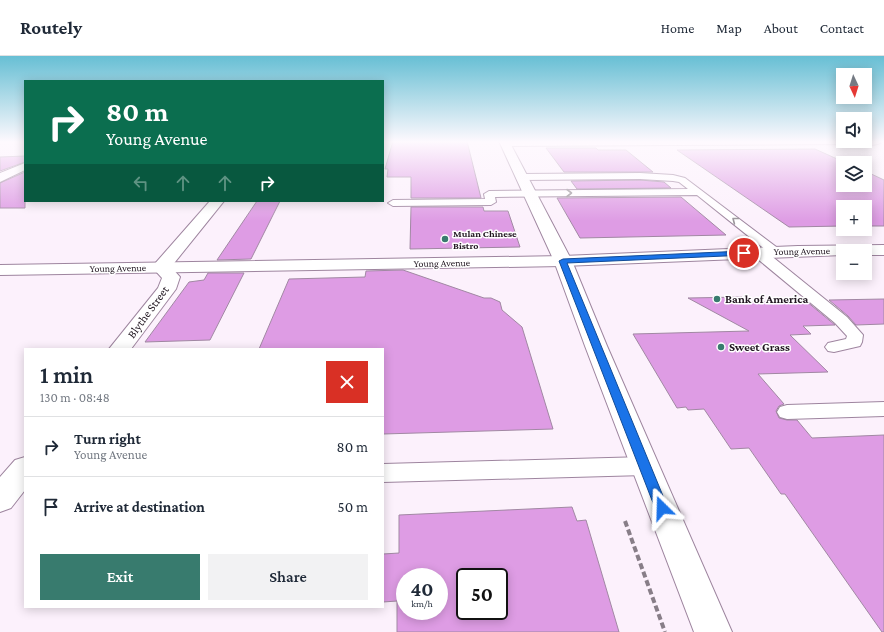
<!DOCTYPE html>
<html lang="en">
<head>
<meta charset="utf-8">
<style>
	body { margin:0; font-family:"Crimson Pro",serif; background:#f2f2f3; color:#1f2937; height:100vh; display:flex; flex-direction:column; font-size:15px; white-space:nowrap }
	* { box-sizing:border-box; margin:0 }
	p { font-size:13px; color:#747a83 }
	.icon { flex:none; width:22px; height:22px; fill:none; stroke:currentColor; stroke-width:2; stroke-linecap:round; stroke-linejoin:round }
	.map { position:relative; flex:1; overflow:hidden }
	.side { position:absolute; left:24px; top:292px; width:360px; height:260px; display:flex; flex-direction:column; background:#fff; border-radius:0px; box-shadow:0 2px 10px #0003 }
	.side>* { flex:none }
	.banner { position:absolute; left:24px; top:24px; width:360px; height:122px; border-radius:0px; box-shadow:0 2px 10px #0003; background:#0b6e4f; color:#fff; overflow:hidden }
	.needle { width:26px; rotate:176deg }
	.buttons { position:absolute; left:836px; top:12px; display:grid; gap:8px }
	.buttons a { display:grid; place-items:center; width:36px; height:36px; border-radius:0px; background:#fff; box-shadow:0 2px 10px #0003; font-size:20px }
	.speed { position:absolute; left:396px; top:512px; display:flex; gap:8px; font-size:20px; font-weight:700; text-align:center }
	.speed>* { display:grid; place-content:center; width:52px; height:52px; border-radius:50%; background:#fff; box-shadow:0 2px 10px #0003; line-height:1 }
	.speed small { font-size:10px; font-weight:400 }
	.speed .limit { border:2px solid #111; border-radius:6px; background:#fff; color:#111 }
	.pin { position:absolute; display:grid; place-items:center; width:34px; height:34px; color:#fff; margin:-17px; border:2px solid #fff; border-radius:50%; box-shadow:0 1px 4px #0007 }
	.me { position:absolute; width:44px; margin:-22px; rotate:338deg; stroke-linejoin:round; filter:drop-shadow(0 0 3px #0008) }
	.turn { display:flex; align-items:center; gap:14px; height:84px; padding:0 16px; font-size:18px }
	.turn .icon { width:52px; height:52px; stroke-width:2.5 }
	.turn b { display:block; font-size:28px; line-height:34px }
	.lanes { display:flex; align-items:center; height:38px; padding:0 16px; background:#0003; justify-content:center; gap:20px; direction:ltr }
	.lanes .off { opacity:.35 }
	.round { display:grid; place-items:center; flex:none; width:42px; height:42px; border-radius:0px; background:#f2f2f3 }
	.summary { display:flex; align-items:center; justify-content:space-between; height:68px; padding:0 16px }
	h1 { font-size:24px; font-weight:600; line-height:30px }
	.action { display:flex; gap:8px; margin-top:auto; padding:8px 16px }
	.action a { flex:1; height:46px; border-radius:0px; background:#387b6e; color:#fff; font-size:16px; font-weight:600; line-height:46px; text-align:center }
	.action a+a { background:#f2f2f3; color:#1f2937 }
	ul { padding:0; list-style:none }
	li { display:flex; align-items:center; gap:12px; height:60px; padding:0 16px; border-top:1px solid #e0e1e3 }
	li div { flex:1 }
	li b { display:block; font-size:15px }
	li em { font-style:normal }
	header { display:flex; align-items:center; gap:24px; box-sizing:border-box; height:56px; padding:0 20px; background:#fff; border-bottom:1px solid #e0e1e3 }
	header strong { font-size:19px }
	nav { display:flex; gap:22px; margin-inline-start:auto; font-size:14px }
	.map>svg:first-child { display:block }
</style>
</head>
<body>
<header>
<strong>Routely</strong>
<nav><a>Home</a><a>Map</a><a>About</a><a>Contact</a></nav>
</header>
<div class="map">
<svg width="884" height="576" viewBox="0 0 884 576">
	<rect width="100%" height="100%" fill="#fcf1fc"/>
	<path fill="#de9ce4" stroke="#a188a3" fill-rule="evenodd" d="M 393,85 L 467,85 L 481,142 L 411,142 L 411,121 L 387,121 L 388,113 L 385,113 Z
		M 546,92 L 596,92 L 598,94 L 626,94 L 653,116 L 564,116 Z
		M 815,93 L 846,107 L 843,107 L 843,129 L 865,129 L 865,115 L 884,124 L 884,170 L 865,170 L 865,151 L 843,151 L 843,170 L 789,171 L 677,94 Z
		M 25,100 L 25,106 L 0,115 L 0,101 Z
		M 25,116 L 25,152 L 0,152 L 0,127 Z
		M 640,124 L 664,126 L 671,132 L 577,133 L 571,125 Z
		M 681,141 L 726,179 L 580,182 L 557,142 Z
		M 257,145 L 280,145 L 251,203 L 217,204 Z
		M 411,151 L 483,151 L 484,155 L 508,155 L 520,191 L 410,193 Z
		M 403,214 L 484,242 L 491,242 L 500,246 L 502,254 L 522,271 L 553,373 L 383,378 L 383,293 L 259,293 L 289,223 L 365,221 L 366,215 Z
		M 208,217 L 244,217 L 210,284 L 145,286 L 189,226 L 204,224 Z
		M 742,241 L 747,246 L 806,245 L 835,269 L 803,270 L 811,278 L 790,279 L 828,316 L 758,318 L 784,348 L 779,350 L 776,355 L 779,362 L 787,364 L 797,364 L 812,382 L 884,379 L 884,576 L 882,576 L 785,438 L 781,438 L 749,392 L 731,393 L 704,353 L 688,354 L 686,351 L 677,352 L 633,278 L 749,275 L 688,242 Z
		M 884,243 L 884,268 L 856,269 L 848,260 L 829,244 Z
		M 572,451 L 577,465 L 586,464 L 619,576 L 397,576 L 397,545 L 383,546 L 383,498 L 399,497 L 399,459 ZM 405,521 L 439,521 L 439,555 L 405,555 ZM 465,521 L 499,521 L 499,555 L 465,555 Z"/>
	<g fill="none" stroke-linecap="round" stroke-linejoin="round">
		<g stroke="#9e859f" stroke-width="2">
			<path id="service" d="M 640,117 L 673,119 L 685,122 L 783,196 L 782,199 L 772,199 L 697,139 L 495,141 L 496,146 L 491,149 L 393,150 L 388,147 L 393,144 L 485,143 L 484,138 L 489,135 L 688,133 L 679,126 L 673,125 L 640,123 L 522,124 L 517,121 L 522,118 Z
				M 759,193 L 764,194 L 847,261 L 863,279 L 862,286 L 860,290 L 834,296 L 828,295 L 825,291 L 828,287 L 846,283 L 847,280 L 835,267 L 754,200 L 753,197 L 754,194 Z
				M 884,346 L 884,360 L 787,363 L 780,361 L 777,356 L 780,351 L 787,349 Z
				M 645,401 L 653,404 L 656,410 L 653,416 L 645,419 L 383,426 L 383,408 Z"/>
		</g>
		<g stroke="#9e859f" stroke-width="2">
			<path id="minor" d="M 502,85 L 848,85 L 843,88 L 505,90 L 500,87 Z
				M 860,85 L 883,85 C 878,90 865,90 860,85 Z
				M 25,107 L 25,114 L 0,126 L 0,117 Z
				M 210,145 L 224,145 L 171,211 L 180,221 L 176,233 L 131,293 L 109,293 L 158,232 L 162,222 L 152,211 Z
				M 25,401 L 25,434 L 11,452 L 0,456 L 0,421 L 15,404 Z"/>
		</g>
		<g stroke="#9e859f" stroke-width="2">
			<path id="tertiary" d="M 884,189 L 884,199 L 865,199 L 865,195 L 843,195 L 843,199 L 563,210 L 0,219 L 0,209 L 563,200 L 798,190 Z"/>
		</g>
		<g stroke="#9e859f" stroke-width="2">
			<path id="secondary" d="M 499,85 L 509,85 L 572,205 L 607,290 L 732,576 L 694,576 L 585,290 L 554,205 Z"/>
		</g>
		<path stroke="#887e88" stroke-width="4" stroke-dasharray="6 3" stroke-linecap="butt" d="M 625,465 L 665,576"/>
		<use href="#service" fill="#fff" fill-rule="evenodd"/>
		<use href="#minor" fill="#fff" fill-rule="evenodd"/>
		<use href="#tertiary" fill="#fff" fill-rule="evenodd"/>
		<use href="#secondary" fill="#fff" fill-rule="evenodd"/>
	</g>
	<defs><path id="oneway-chevron" d="M-2-3.5L2.5 0L-2 3.5" fill="none" stroke-width="1.6" stroke-linecap="round" stroke-linejoin="round"/></defs>
	<g stroke="#9b969b">
		<use href="#oneway-chevron" transform="translate(569 137)"/>
		<use href="#oneway-chevron" transform="translate(735 164) rotate(-142)"/>
	</g>
	<linearGradient id="sky" x2="0" y2="1"><stop stop-color="#67bfd4"/><stop offset="0.52" stop-color="#fef9fe"/><stop offset="1" stop-color="#fef9fe" stop-opacity="0"/></linearGradient>
	<rect width="884" height="165" fill="url(#sky)"/>
	<path fill="#1a73e8" stroke="#114b97" d="M 744,195 L 748,197 L 747,199 L 567,207 L 668,452 L 667,456 L 662,457 L 657,456 L 655,452 L 559,205 L 563,203 Z"/>
	<g fill="#387b6e" stroke="#fff" stroke-width="1.5">
		<circle cx="445" cy="183" r="4"/>
		<circle cx="717" cy="243" r="4"/>
		<circle cx="721" cy="291" r="4"/>
	</g>
	<g text-anchor="middle" dominant-baseline="central" stroke-width="3" stroke-linejoin="round" paint-order="stroke">
		<g font-size="10" font-weight="bold" fill="#201620" stroke="#fff" text-anchor="start">
			<text x="453" y="177">Mulan Chinese<tspan x="453" dy="12">Bistro</tspan></text>
		</g>
		<g font-size="10" fill="#201620" stroke="#fff">
			<text transform="translate(802 195) rotate(-1)">Young Avenue</text>
			<text transform="translate(442 207) rotate(-1)">Young Avenue</text>
			<text transform="translate(118 212) rotate(-1)">Young Avenue</text>
		</g>
		<g font-size="12" font-weight="bold" fill="#201620" stroke="#fff" text-anchor="start">
			<text x="725" y="243">Bank of America</text>
			<text x="729" y="291">Sweet Grass</text>
		</g>
		<g font-size="12" fill="#201620" stroke="#fff">
			<text transform="translate(148 256) rotate(-54)">Blythe Street</text>
		</g>
	</g>
</svg>
<div class="buttons">
<a><svg class="needle" viewBox="-14 -14 28 28"><path d="M0-13l5 13h-10z" fill="#e53935"/><path d="M0 13l5-13h-10z" fill="#747a83"/></svg></a>
<a><svg class="icon" aria-label="sound" viewBox="0 0 24 24"><path d="M4 9h4l5-4v14l-5-4H4zM17 9q2 3 0 6"/></svg></a>
<a><svg class="icon" aria-label="layers" viewBox="0 0 24 24"><path d="M12 4l9 5-9 5-9-5zM3 14l9 5 9-5"/></svg></a>
<a>+</a>
<a>−</a>
</div>
<div class="speed"><div>40<small>km/h</small></div><div class="limit">50</div></div>
<div class="pin" style="left:744px;top:197px;background:#d93025"><svg class="icon" aria-label="arrive" viewBox="0 0 24 24"><path d="M6 21V4h12l-3 4 3 4H6"/></svg></div>
<svg class="me" style="left:662px;top:452px" viewBox="-20 -20 40 40"><path d="M0-17L14 15 0 8-14 15z" fill="#1a73e8" stroke="#fff" stroke-width="4"/></svg>
<div class="banner">
<div class="turn"><svg class="icon" aria-label="right" viewBox="0 0 24 24"><path d="M7 20v-9h11M14 6l5 5-5 5"/></svg><div><b>80 m</b>Young Avenue</div></div>
<div class="lanes"><svg class="icon off" aria-label="left" viewBox="0 0 24 24"><path d="M17 20v-9H6M10 6l-5 5 5 5"/></svg><svg class="icon off" aria-label="ahead" viewBox="0 0 24 24"><path d="M12 20V5M6 11l6-6 6 6"/></svg><svg class="icon off" aria-label="ahead" viewBox="0 0 24 24"><path d="M12 20V5M6 11l6-6 6 6"/></svg><svg class="icon" aria-label="right" viewBox="0 0 24 24"><path d="M7 20v-9h11M14 6l5 5-5 5"/></svg></div>
</div>
<section class="side">
<div class="summary"><div><h1>1 min</h1><p>130 m · 08:48</p></div><a class="round" style="background:#d93025;color:#fff"><svg class="icon" aria-label="close" viewBox="0 0 24 24"><path d="M6 6l12 12M18 6L6 18"/></svg></a></div>
<ul>
<li><svg class="icon" aria-label="right" viewBox="0 0 24 24"><path d="M7 20v-9h11M14 6l5 5-5 5"/></svg><div><b>Turn right</b><p>Young Avenue</p></div><em>80 m</em></li>
<li><svg class="icon" aria-label="arrive" viewBox="0 0 24 24"><path d="M6 21V4h12l-3 4 3 4H6"/></svg><div><b>Arrive at destination</b></div><em>50 m</em></li>
</ul>
<div class="action"><a>Exit</a><a>Share</a></div>
</section>
</div>
</body>
</html>
